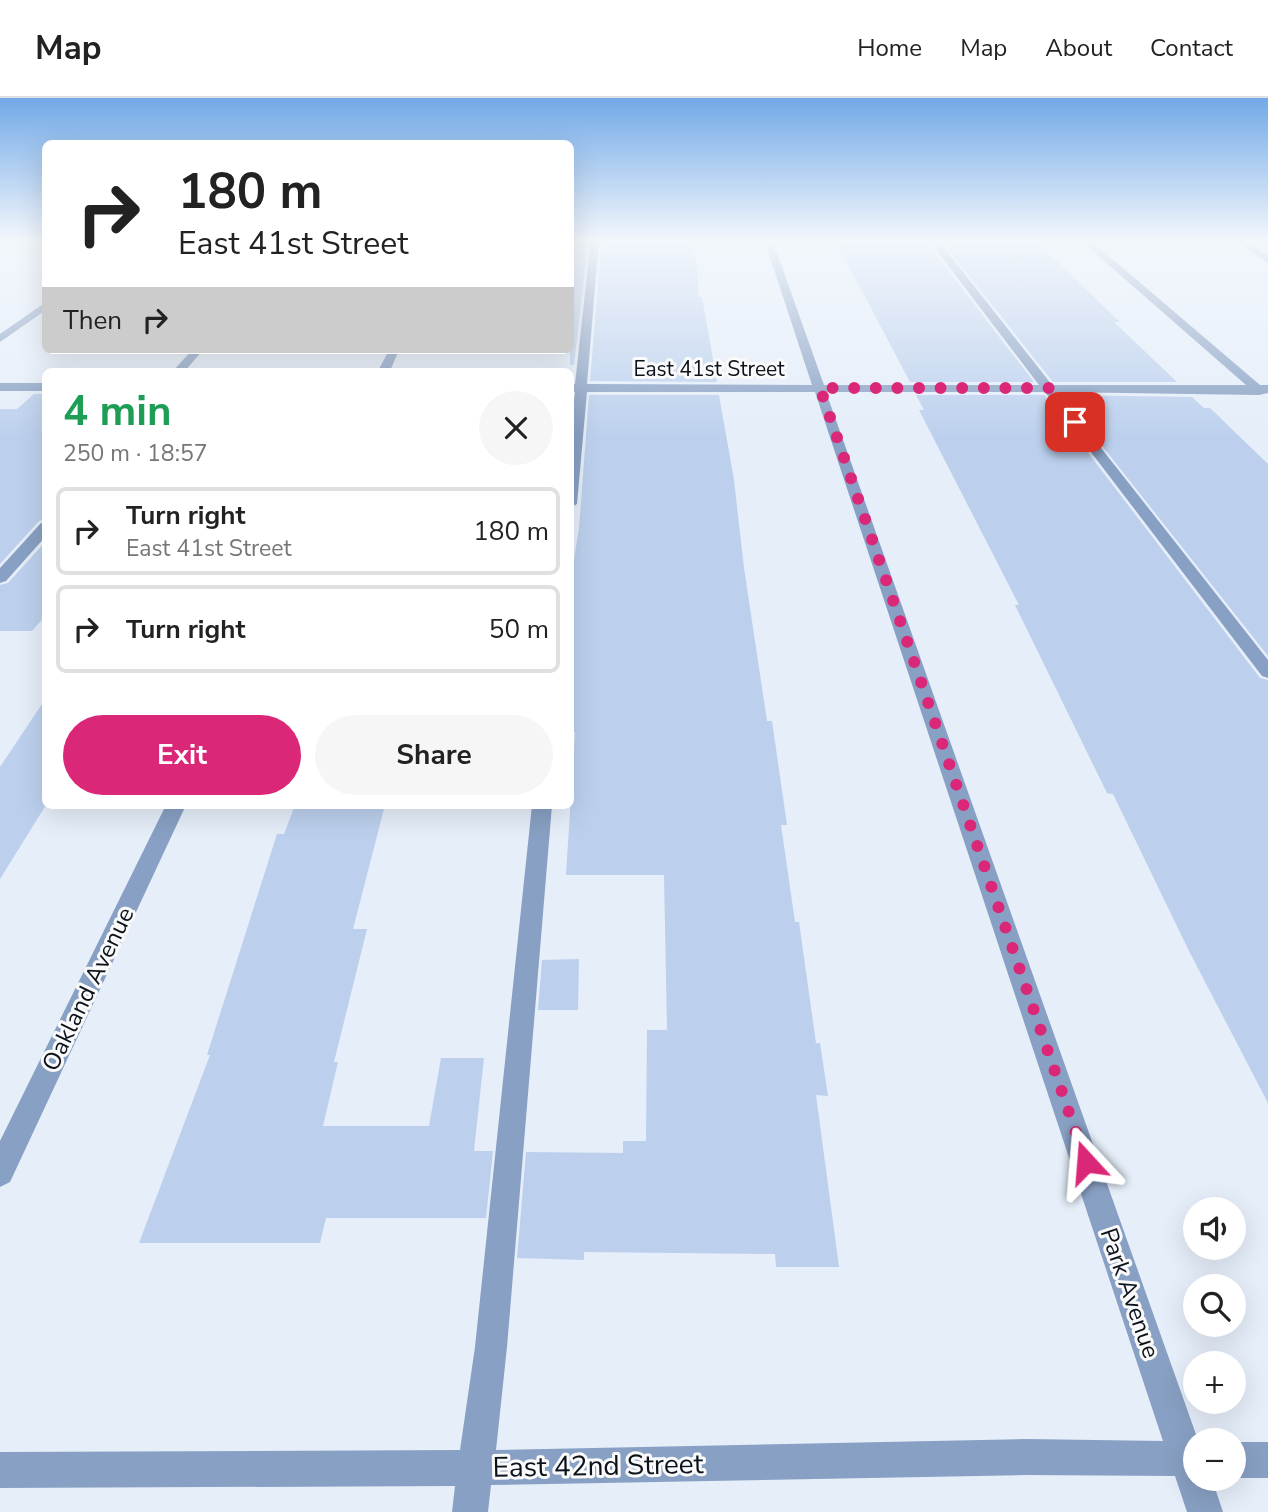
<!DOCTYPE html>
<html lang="en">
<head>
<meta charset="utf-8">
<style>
	body { margin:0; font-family:"Nunito Sans",sans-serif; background:#f6f6f6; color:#222; height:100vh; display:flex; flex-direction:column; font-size:26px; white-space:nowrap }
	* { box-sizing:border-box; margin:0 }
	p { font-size:23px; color:#767676 }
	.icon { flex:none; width:38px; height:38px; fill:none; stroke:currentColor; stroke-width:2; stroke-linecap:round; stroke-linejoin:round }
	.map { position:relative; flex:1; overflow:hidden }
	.details { position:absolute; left:42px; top:270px; width:532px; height:441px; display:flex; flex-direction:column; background:#fff; border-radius:10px; box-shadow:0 7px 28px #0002 }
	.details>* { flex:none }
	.hud { position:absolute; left:42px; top:42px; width:532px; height:214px; border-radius:10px; box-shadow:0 7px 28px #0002; background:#fff; color:#222; overflow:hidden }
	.tools { position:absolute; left:1183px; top:1099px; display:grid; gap:14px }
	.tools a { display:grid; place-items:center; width:63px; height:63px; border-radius:50%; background:#fff; box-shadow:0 7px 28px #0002; font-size:35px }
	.pin { position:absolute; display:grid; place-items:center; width:60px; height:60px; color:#fff; margin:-30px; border-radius:14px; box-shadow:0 4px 10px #0006 }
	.me { position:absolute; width:77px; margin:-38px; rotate:341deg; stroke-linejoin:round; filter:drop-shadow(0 0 5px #0008) }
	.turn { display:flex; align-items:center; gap:24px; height:147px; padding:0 21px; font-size:32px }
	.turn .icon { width:91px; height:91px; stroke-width:2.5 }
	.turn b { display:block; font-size:49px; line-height:60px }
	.then { display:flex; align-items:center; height:66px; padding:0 21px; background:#0003; gap:14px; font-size:26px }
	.round { display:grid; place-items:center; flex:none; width:74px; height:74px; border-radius:37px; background:#f6f6f6 }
	.head { display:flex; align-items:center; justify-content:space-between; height:119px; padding:0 21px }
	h1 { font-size:42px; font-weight:700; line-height:52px; color:#1e9e55 }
	.primary-button { display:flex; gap:14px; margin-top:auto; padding:14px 21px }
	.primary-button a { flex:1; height:80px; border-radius:42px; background:#db2777; color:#fff; font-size:28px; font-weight:700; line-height:80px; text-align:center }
	.primary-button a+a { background:#f6f6f6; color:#222 }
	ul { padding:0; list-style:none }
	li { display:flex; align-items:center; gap:21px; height:88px; margin:0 14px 10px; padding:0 7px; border:4px solid #e0e0e0; border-radius:10px }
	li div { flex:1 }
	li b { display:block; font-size:26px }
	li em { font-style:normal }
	header { display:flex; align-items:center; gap:42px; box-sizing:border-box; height:98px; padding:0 35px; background:#fff; border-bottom:2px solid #e0e0e0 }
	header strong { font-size:33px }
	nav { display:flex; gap:38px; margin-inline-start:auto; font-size:24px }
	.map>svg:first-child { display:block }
</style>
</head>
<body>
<header>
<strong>Map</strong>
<nav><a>Home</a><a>Map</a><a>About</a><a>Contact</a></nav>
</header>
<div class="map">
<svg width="1268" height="1414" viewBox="0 0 1268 1414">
	<rect width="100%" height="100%" fill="#e5eef9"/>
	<path fill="#bcd0ed" d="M 602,141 L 684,145 L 692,148 L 693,159 L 696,159 L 699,199 L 702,199 L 717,284 L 590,283 Z
		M 837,141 L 924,141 L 1034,284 L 910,284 L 836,144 L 838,144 Z
		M 570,144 L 588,144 L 574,267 L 570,267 Z
		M 942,144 L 1038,145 L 1120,224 L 1114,224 L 1177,284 L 1053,284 Z
		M 34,296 L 46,296 L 46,421 L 39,423 L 0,466 L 0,311 L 17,311 Z
		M 589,297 L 719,297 L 734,382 L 744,470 L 767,623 L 772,623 L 787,727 L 781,727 L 795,824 L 799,824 L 816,945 L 820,945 L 828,998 L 816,997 L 839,1169 L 776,1169 L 775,1156 L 584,1154 L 584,1162 L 517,1160 L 526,1054 L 623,1055 L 623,1043 L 646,1043 L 647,932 L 667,932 L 664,777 L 566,777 L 575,634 L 570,634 L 570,486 L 579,430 Z
		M 916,297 L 1044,297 L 1260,580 L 1268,582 L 1268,1005 L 1189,853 L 1113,696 L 1107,695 L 1015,507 L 1019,507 L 919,312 L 924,312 Z
		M 1062,297 L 1192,299 L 1204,310 L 1210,310 L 1268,366 L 1268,558 Z
		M 46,443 L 46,517 L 32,533 L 0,533 L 0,487 L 8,485 Z
		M 46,600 L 46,707 L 0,781 L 0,669 Z
		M 295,707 L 385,707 L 353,831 L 367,831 L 334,964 L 338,964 L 323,1028 L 429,1028 L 441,960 L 484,960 L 474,1053 L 493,1053 L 486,1120 L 326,1120 L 320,1145 L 139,1145 L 210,957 L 207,957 L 277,736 L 284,736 Z
		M 579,861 L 578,912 L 538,912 L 542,862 Z"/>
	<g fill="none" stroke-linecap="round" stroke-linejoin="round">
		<path fill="#88a0c3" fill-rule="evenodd" d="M 591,141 L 599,141 L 587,286 L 812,287 L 764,141 L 772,141 L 824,287 L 1039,287 L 928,141 L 937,141 L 1052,287 L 1246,287 L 1079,141 L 1089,141 L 1260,287 L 1268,287 L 1268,295 L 1259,297 L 1057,294 L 1268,562 L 1268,580 L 1262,578 L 1045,294 L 826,294 L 1198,1342 L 1195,1342 L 1195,1381 L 1212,1381 L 1223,1414 L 1187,1414 L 1175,1378 L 1026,1377 L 491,1387 L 488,1414 L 452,1414 L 455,1388 L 0,1390 L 0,1354 L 460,1352 L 475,1249 L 532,707 L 552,707 L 507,1249 L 496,1352 L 1026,1341 L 1163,1343 L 815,294 L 587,294 L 577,406 L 570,410 L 570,333 L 575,294 L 570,294 L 570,286 L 575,286 Z
			M 1233,141 L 1243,141 L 1268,158 L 1268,165 Z
			M 46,204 L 46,212 L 0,244 L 0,236 Z
			M 192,252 L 203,252 L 185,273 L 173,273 Z
			M 389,252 L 399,252 L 390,273 L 378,273 Z
			M 0,285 L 46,285 L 46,293 L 0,293 Z
			M 46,424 L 46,438 L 6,483 L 0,485 L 0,470 L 41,425 Z
			M 166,707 L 186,707 L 10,1084 L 0,1089 L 0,1043 Z
			M 1234,1344 L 1268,1344 L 1268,1380 L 1234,1380 Z"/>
	</g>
	<linearGradient id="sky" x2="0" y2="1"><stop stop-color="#72a9e7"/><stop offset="0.42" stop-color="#f3f7fc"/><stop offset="1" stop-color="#f3f7fc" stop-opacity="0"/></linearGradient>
	<rect width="1268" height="339" fill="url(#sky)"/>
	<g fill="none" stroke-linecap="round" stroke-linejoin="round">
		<path stroke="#db2777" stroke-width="12" stroke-dasharray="0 21.6" d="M 1075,324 L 1049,290 L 820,290 L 1086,1064"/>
	</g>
	<g text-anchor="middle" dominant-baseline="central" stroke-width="6" stroke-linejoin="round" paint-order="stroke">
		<g font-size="21" fill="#0b121c" stroke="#fafafa">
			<text x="709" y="271">East 41st Street</text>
		</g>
		<g font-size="24" fill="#0b121c" stroke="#fafafa">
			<text transform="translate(88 891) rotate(-64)">Oakland Avenue</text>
			<text transform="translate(1130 1195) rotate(71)">Park Avenue</text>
		</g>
		<g font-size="28" fill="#0b121c" stroke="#fafafa">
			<text transform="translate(598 1368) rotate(-1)">East 42nd Street</text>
		</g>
	</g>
</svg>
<div class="tools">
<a><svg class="icon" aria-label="sound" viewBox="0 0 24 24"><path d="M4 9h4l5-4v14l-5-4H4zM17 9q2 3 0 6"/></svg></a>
<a><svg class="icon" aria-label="search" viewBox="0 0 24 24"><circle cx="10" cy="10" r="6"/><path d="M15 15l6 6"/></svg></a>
<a>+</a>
<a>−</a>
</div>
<div class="pin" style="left:1075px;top:324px;background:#d93025"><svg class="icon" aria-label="arrive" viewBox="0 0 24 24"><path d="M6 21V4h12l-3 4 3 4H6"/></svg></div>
<svg class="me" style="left:1086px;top:1064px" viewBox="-20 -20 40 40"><path d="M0-17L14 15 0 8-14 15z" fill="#db2777" stroke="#fff" stroke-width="4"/></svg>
<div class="hud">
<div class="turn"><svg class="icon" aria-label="right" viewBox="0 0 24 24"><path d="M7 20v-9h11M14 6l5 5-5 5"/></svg><div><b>180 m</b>East 41st Street</div></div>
<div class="then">Then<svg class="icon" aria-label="right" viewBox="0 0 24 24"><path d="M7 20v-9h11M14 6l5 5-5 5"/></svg></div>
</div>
<section class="details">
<div class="head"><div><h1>4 min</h1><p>250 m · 18:57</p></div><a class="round"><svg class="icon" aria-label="close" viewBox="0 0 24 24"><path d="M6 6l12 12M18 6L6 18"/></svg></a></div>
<ul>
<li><svg class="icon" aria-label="right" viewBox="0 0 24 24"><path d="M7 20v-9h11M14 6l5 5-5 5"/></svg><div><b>Turn right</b><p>East 41st Street</p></div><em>180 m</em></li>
<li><svg class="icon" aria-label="right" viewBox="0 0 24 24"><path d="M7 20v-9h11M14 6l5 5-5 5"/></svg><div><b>Turn right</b></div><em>50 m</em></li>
</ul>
<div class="primary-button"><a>Exit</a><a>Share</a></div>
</section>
</div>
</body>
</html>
